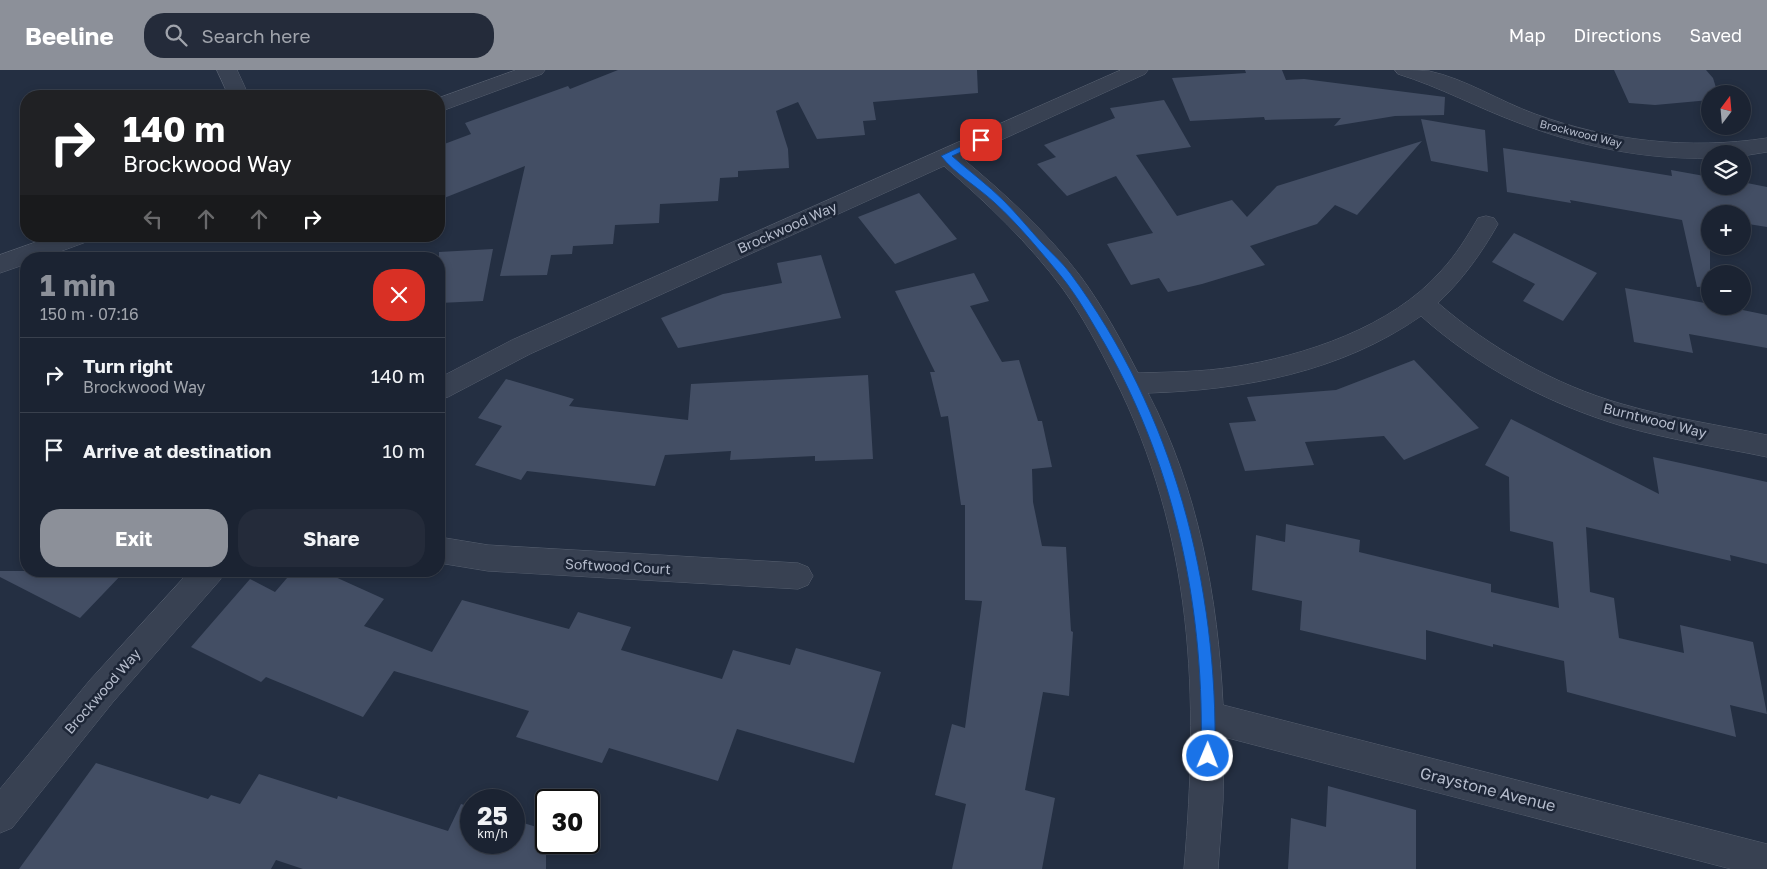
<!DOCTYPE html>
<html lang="en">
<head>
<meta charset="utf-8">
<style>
	body { margin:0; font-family:"Golos Text",sans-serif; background:#242b3a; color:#f1f3f6; height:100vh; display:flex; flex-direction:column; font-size:19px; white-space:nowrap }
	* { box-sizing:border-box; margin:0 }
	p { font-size:16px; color:#a0a4ac }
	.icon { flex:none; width:28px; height:28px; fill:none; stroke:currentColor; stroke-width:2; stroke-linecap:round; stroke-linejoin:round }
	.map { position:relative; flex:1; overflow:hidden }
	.panel { position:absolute; left:20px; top:182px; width:425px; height:325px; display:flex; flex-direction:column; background:#1b2332; border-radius:20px; box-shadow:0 2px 8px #0003,0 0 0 1px #39404d }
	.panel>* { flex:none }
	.hud { position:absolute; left:20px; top:20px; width:425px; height:152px; border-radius:20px; box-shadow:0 2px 8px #0003,0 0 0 1px #39404d; background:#202124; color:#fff; overflow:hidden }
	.needle { width:32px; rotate:16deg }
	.fabs { position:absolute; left:1701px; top:15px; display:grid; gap:10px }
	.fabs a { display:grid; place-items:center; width:50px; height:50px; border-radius:50%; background:#1b2332; box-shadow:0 2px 8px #0003,0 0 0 1px #39404d; font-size:25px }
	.speed { position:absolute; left:460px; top:719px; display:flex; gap:10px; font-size:25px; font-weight:700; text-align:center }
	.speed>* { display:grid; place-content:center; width:65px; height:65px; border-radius:50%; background:#1b2332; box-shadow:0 2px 8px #0003,0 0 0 1px #39404d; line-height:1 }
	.speed small { font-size:12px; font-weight:400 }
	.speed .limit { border:2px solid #111; border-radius:8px; background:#fff; color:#111 }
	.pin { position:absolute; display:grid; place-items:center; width:42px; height:42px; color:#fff; margin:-21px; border-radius:10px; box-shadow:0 2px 8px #0006 }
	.me { position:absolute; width:55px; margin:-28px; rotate:1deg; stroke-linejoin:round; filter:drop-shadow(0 0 4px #0008) }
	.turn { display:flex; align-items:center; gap:18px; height:105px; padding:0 20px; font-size:22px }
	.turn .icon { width:65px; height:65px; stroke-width:2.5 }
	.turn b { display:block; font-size:35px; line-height:42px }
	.lanes { display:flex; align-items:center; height:48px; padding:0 20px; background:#0003; justify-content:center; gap:25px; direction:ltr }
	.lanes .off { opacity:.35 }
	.round { display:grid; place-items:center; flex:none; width:52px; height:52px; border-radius:20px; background:#242b3a }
	.overview { display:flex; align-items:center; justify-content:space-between; height:85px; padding:0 20px }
	h1 { font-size:30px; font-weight:700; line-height:38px; color:#8c9099 }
	.button { display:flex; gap:10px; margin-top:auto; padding:10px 20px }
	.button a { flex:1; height:58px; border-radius:20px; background:#8c9099; color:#fff; font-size:20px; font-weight:700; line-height:58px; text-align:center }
	.button a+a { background:#242b3a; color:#f1f3f6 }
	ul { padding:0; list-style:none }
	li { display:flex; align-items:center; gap:15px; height:75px; padding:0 20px; border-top:1px solid #39404d }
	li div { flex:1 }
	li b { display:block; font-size:19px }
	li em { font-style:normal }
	header { display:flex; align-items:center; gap:30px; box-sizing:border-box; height:70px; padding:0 25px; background:#8c9099; color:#fff }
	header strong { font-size:24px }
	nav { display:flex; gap:28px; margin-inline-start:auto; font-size:18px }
	.search { width:350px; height:45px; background:#242b3a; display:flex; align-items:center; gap:12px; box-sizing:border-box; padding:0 18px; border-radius:20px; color:#a0a4ac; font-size:19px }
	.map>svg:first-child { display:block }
</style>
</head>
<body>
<header>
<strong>Beeline</strong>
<div class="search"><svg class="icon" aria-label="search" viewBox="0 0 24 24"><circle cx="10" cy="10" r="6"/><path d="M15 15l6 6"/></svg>Search here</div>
<nav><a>Map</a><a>Directions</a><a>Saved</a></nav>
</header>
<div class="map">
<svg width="1767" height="799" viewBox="0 0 1767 799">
	<rect width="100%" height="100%" fill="#242f42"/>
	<path fill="#434e64" d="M 618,0 L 977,0 L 978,23 L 873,32 L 876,50 L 863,51 L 865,65 L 817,69 L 798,32 L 776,41 L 788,79 L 789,98 L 738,101 L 738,107 L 720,108 L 718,131 L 660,134 L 659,153 L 615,155 L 613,174 L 573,176 L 572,184 L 551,185 L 547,205 L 500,206 L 525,96 L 439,130 L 439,76 L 471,64 L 465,53 L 568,16 L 570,19 Z
		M 1245,0 L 1282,0 L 1286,10 L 1304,9 L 1445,27 L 1444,45 L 1395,46 L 1334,56 L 1341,48 L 1265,50 L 1264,47 L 1190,51 L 1172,8 L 1246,3 Z
		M 1614,0 L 1706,0 L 1713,8 L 1718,24 L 1710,24 L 1710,30 L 1655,35 L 1629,33 Z
		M 1164,30 L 1191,77 L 1136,85 L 1177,146 L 1232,130 L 1247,147 L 1277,116 L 1422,71 L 1357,145 L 1335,135 L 1317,154 L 1250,176 L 1265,195 L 1202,214 L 1168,222 L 1159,208 L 1131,215 L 1107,174 L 1153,163 L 1116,106 L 1067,126 L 1037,94 L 1056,87 L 1044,75 L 1115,48 L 1110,38 Z
		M 1421,49 L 1485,60 L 1488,102 L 1431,91 Z
		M 1503,78 L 1672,106 L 1671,100 L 1710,107 L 1710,116 L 1742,116 L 1742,112 L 1767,117 L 1767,157 L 1742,153 L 1742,144 L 1710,144 L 1710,216 L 1697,217 L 1682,150 L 1570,130 L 1571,133 L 1507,122 Z
		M 919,123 L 957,169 L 895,194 L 858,147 Z
		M 1514,163 L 1597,203 L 1563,251 L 1523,231 L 1535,214 L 1492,192 Z
		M 493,179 L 483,231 L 439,233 L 439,182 Z
		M 821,185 L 841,248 L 678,278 L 661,248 L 723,224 L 782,213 L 777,193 Z
		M 974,203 L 989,231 L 970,236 L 1002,292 L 1019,290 L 1038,351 L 1042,351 L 1052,397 L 1032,399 L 1033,432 L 1042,476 L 1066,477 L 1071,561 L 1073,562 L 1069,626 L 1043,622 L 1025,720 L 1055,728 L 1042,799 L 952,799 L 966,734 L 935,725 L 952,654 L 965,658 L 982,531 L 965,530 L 965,435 L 961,435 L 948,346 L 941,347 L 930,302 L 935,302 L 895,221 Z
		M 1625,218 L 1710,234 L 1710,236 L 1723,236 L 1767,245 L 1767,278 L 1689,264 L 1693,283 L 1634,272 Z
		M 1414,290 L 1479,358 L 1404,390 L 1384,366 L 1305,372 L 1314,395 L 1245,401 L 1229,353 L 1256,351 L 1247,327 L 1336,320 Z
		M 868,305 L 873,389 L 815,391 L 815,386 L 730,390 L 731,381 L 665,385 L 655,416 L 527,401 L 521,410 L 475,395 L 502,356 L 478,348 L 506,309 L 574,329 L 569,336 L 688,350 L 691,314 Z
		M 1511,349 L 1659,424 L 1653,387 L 1767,412 L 1767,494 L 1730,485 L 1731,491 L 1586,457 L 1590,522 L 1614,528 L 1619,568 L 1684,583 L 1680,555 L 1753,572 L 1767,644 L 1730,635 L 1736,667 L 1567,622 L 1564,591 L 1493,574 L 1493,577 L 1426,560 L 1426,590 L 1300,560 L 1302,531 L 1252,520 L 1256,465 L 1285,472 L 1286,454 L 1360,470 L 1359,482 L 1491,514 L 1491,522 L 1559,538 L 1553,472 L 1510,461 L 1509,407 L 1485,395 Z
		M 0,501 L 125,501 L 80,548 L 0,507 Z
		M 293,501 L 322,501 L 384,529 L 364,556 L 432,582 L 462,530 L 569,559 L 578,542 L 631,557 L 621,580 L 722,609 L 733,580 L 790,595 L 796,578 L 881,602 L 854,693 L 737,659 L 718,711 L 609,678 L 602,693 L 516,667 L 529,641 L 394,601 L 363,647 L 266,607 L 261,612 L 191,577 L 250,509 L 275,522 Z
		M 96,693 L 208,729 L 211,725 L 240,734 L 259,704 L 337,729 L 338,726 L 448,761 L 461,734 L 471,737 L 471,772 L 514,772 L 514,750 L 546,760 L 546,799 L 303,799 L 276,790 L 271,799 L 19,799 Z
		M 1328,716 L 1416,740 L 1416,799 L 1288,799 L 1291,748 L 1326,757 Z"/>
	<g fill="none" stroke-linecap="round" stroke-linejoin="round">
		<g stroke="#565f6f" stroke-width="1">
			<path id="street" d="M 217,0 L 237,0 L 249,26 L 229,26 Z
				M 516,0 L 545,0 L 542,4 L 439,42 L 439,28 Z
				M 1121,0 L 1148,0 L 1145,4 L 962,88 C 1005,124 1047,162 1081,207 C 1103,237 1121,270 1138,303 C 1170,302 1202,302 1233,297 C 1304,286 1392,257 1441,201 C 1456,185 1467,167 1478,148 L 1486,146 L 1494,148 L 1498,154 C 1481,184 1463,209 1438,233 C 1490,278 1555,315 1622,334 C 1670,348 1719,355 1767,365 L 1767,387 C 1719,377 1670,370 1622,356 C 1549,334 1478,297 1421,246 C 1341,302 1244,320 1148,323 C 1198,418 1218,528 1223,635 L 1767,774 L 1767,799 L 1731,799 L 1224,667 L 1223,731 L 1218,799 L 1184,799 C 1199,625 1194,466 1114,307 C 1099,277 1083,247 1063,219 C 1029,173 987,133 944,96 L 530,284 L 448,327 L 439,330 L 439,308 L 512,270 Z
				M 1395,0 C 1406,0 1419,0 1429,1 C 1466,9 1499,31 1535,44 C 1609,71 1689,80 1767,68 L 1767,82 L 1742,86 L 1742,84 L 1710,84 L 1710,88 C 1645,90 1579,76 1519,53 C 1478,38 1440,17 1398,4 Z
				M 53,166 L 89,166 L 86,172 L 40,189 L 26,189 L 26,194 L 0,203 L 0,185 Z
				M 439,467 L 488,475 L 798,493 L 808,497 L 813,506 L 808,515 L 798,519 L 488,501 L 439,493 Z
				M 190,501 L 225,501 L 220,510 L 113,632 L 12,758 L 0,763 L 0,719 L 90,610 Z"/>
		</g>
		<use href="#street" fill="#384152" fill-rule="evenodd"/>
	</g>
	<path fill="#1a73e8" stroke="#114b97" d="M 981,67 L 984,68 L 984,72 L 952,86 C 969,101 988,115 1004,131 C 1017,144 1029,159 1042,173 C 1051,183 1062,192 1070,203 C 1174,343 1218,514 1215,686 L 1213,691 L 1208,693 L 1203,691 L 1201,686 C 1205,544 1177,401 1106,276 C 1092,252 1078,227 1061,206 C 1041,182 1018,154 995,133 C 978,117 955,104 941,86 Z"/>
	<g text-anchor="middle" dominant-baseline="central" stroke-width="5" stroke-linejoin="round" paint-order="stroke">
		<g font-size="11" fill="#b5bccc" stroke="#1d2637">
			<text transform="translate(1581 63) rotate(14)">Brockwood Way</text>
		</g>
		<g font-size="14" fill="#b5bccc" stroke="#1d2637">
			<text transform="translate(787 157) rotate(-24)">Brockwood Way</text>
			<text transform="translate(1655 350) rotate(14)">Burntwood Way</text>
			<text transform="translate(618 496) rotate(3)">Softwood Court</text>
			<text transform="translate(102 621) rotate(-49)">Brockwood Way</text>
		</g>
		<g font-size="16" fill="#b5bccc" stroke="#1d2637">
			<text transform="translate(1488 719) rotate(14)">Graystone Avenue</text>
		</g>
	</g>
</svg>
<div class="fabs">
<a><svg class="needle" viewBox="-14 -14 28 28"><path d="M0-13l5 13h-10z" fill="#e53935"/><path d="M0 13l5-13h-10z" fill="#a0a4ac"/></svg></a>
<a><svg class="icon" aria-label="layers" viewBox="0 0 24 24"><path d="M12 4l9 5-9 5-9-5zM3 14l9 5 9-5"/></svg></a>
<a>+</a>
<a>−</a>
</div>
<div class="speed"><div>25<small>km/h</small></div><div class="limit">30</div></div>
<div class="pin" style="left:981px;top:70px;background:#d93025"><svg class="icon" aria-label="arrive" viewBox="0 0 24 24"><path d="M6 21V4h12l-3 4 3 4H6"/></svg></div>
<svg class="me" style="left:1208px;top:686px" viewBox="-20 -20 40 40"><circle r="17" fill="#1a73e8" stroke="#fff" stroke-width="3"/><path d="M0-11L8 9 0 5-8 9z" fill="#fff"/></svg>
<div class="hud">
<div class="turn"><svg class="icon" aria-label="right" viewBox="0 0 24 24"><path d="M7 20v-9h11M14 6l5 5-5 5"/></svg><div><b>140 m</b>Brockwood Way</div></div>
<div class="lanes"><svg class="icon off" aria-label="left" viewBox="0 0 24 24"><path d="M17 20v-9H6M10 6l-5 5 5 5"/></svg><svg class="icon off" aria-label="ahead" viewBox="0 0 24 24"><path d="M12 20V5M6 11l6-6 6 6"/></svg><svg class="icon off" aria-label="ahead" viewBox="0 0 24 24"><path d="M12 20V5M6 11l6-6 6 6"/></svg><svg class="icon" aria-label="right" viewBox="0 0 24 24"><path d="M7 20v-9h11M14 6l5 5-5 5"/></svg></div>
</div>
<section class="panel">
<div class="overview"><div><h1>1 min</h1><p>150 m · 07:16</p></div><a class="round" style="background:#d93025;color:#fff"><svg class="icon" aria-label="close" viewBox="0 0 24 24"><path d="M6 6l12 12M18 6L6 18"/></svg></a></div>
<ul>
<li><svg class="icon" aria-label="right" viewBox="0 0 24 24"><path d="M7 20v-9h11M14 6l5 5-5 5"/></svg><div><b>Turn right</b><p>Brockwood Way</p></div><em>140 m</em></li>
<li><svg class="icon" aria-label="arrive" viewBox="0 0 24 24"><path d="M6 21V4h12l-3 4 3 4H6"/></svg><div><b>Arrive at destination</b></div><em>10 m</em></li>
</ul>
<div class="button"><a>Exit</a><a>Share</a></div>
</section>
</div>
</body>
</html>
